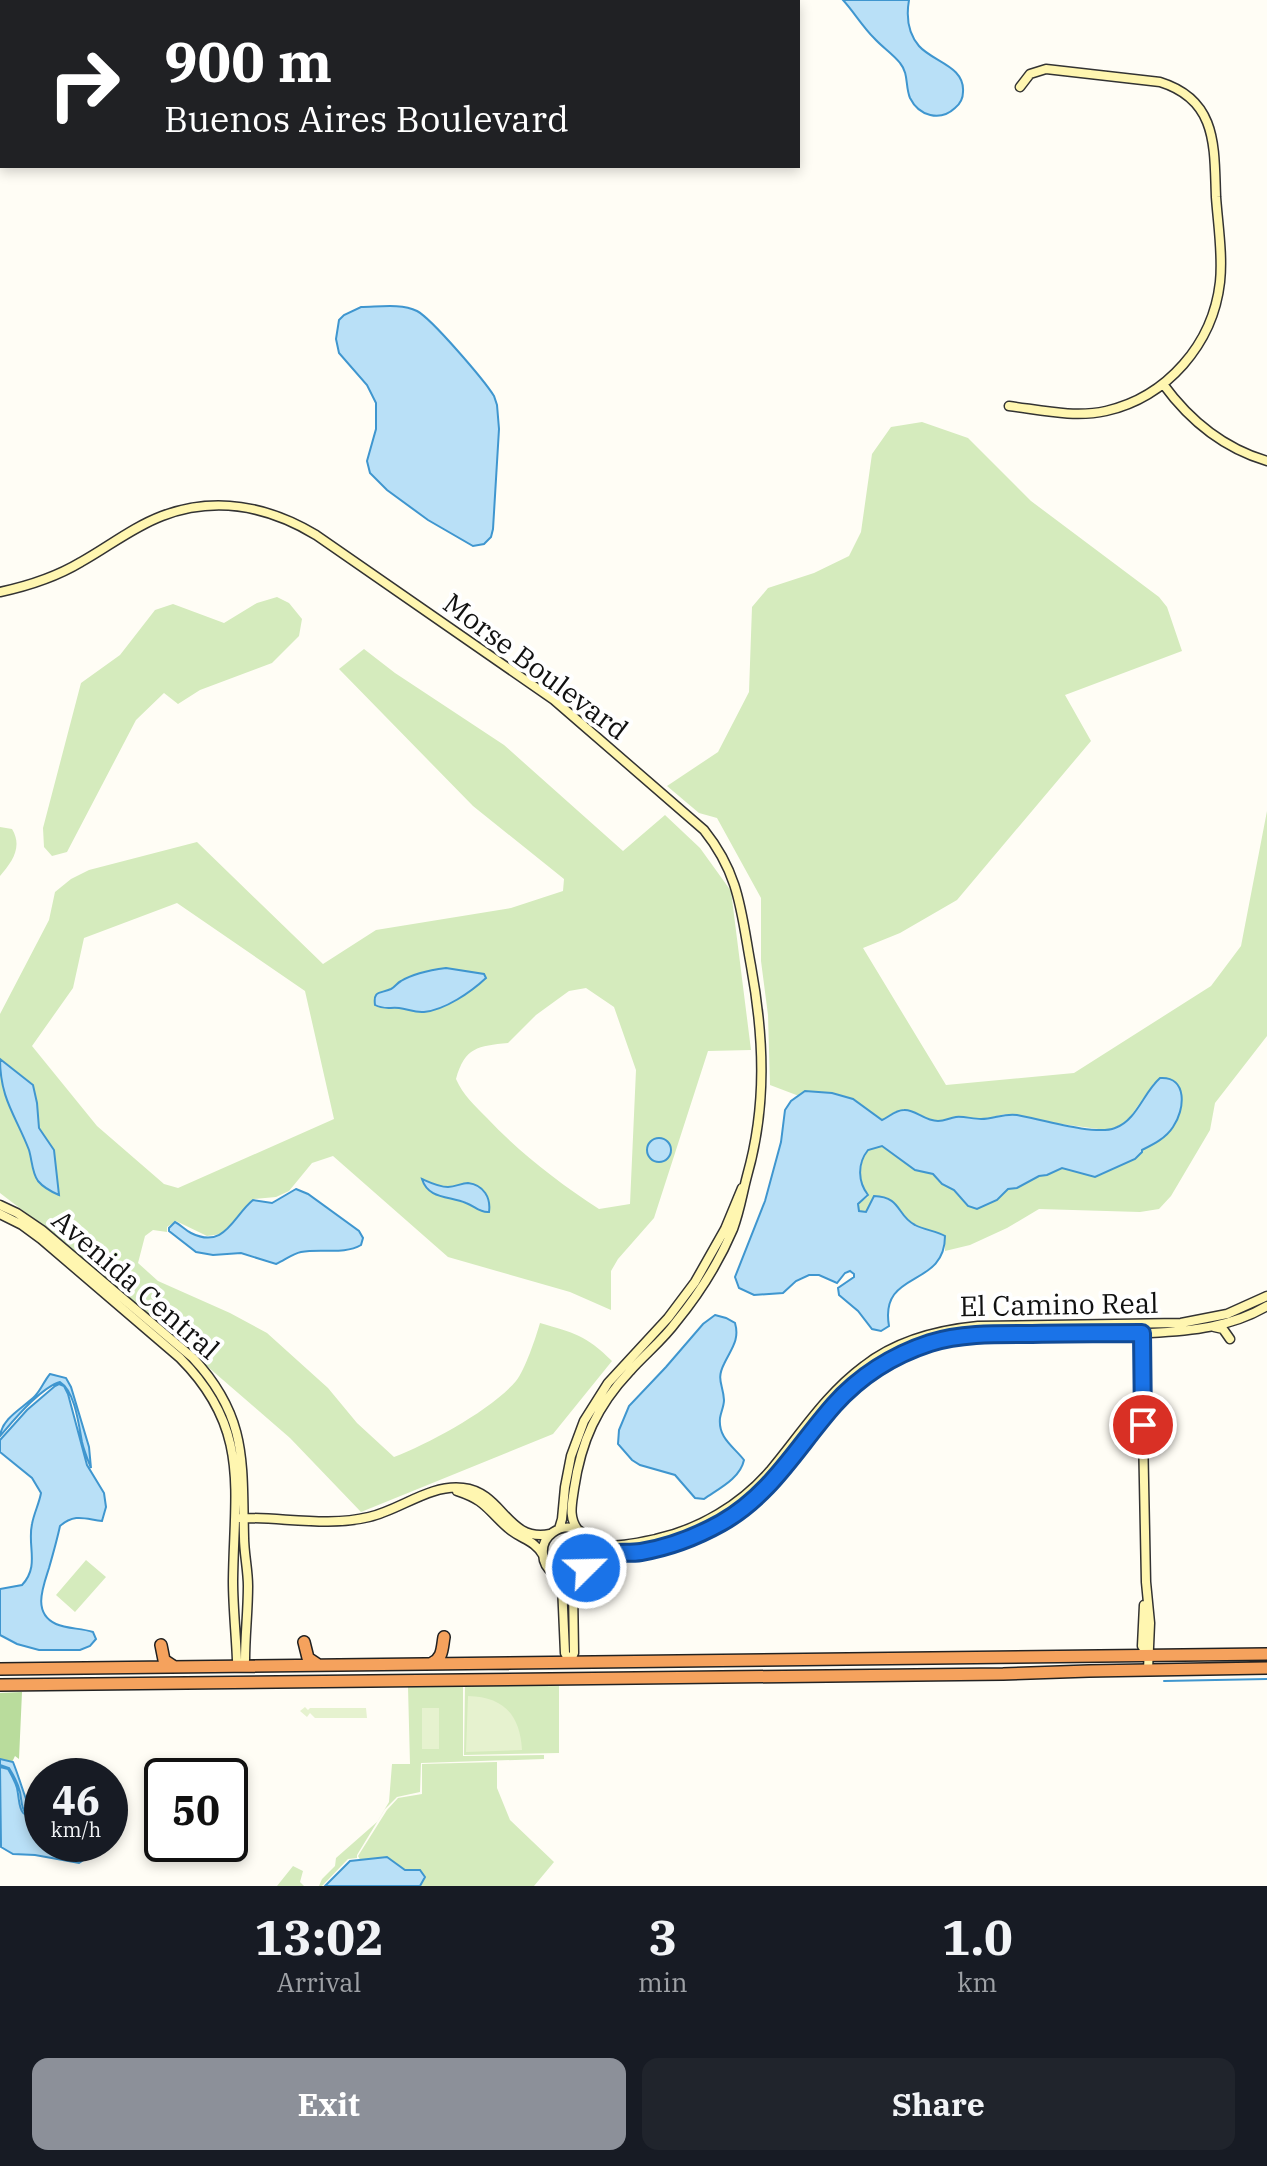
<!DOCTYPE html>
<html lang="en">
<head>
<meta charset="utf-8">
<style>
	body { margin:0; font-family:"IBM Plex Serif",serif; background:#20242c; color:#f1f3f6; height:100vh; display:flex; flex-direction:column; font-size:30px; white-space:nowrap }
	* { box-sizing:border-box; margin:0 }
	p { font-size:26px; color:#9ea1a6 }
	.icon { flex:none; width:44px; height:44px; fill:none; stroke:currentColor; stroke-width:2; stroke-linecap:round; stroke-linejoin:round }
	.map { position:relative; height:1886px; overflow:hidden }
	.sheet { display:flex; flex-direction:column; background:#171b24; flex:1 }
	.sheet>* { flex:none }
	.top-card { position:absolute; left:0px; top:0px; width:800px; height:168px; box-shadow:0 4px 12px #0003; background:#202124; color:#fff; overflow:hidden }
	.speed { position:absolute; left:24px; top:1758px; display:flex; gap:16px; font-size:40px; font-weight:700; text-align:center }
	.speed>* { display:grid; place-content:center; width:104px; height:104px; border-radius:50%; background:#171b24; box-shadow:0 4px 12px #0003; line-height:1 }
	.speed small { font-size:20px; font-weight:400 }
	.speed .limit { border:4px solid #111; border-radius:12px; background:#fff; color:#111 }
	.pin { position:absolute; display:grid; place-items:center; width:68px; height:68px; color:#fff; margin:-34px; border:4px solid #fff; border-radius:50%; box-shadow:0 2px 8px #0007 }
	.me { position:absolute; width:88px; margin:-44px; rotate:67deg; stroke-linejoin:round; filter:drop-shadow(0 0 6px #0008) }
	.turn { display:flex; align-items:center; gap:28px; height:168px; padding:0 32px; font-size:36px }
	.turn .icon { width:104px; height:104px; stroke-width:2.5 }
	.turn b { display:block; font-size:56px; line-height:68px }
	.eta { display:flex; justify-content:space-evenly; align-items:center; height:136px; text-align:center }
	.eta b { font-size:48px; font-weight:700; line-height:56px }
	.cta { display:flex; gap:16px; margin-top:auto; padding:16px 32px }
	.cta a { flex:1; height:92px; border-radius:16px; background:#8c9099; color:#fff; font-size:32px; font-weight:700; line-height:92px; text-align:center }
	.cta a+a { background:#20242c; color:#f1f3f6 }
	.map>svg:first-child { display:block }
</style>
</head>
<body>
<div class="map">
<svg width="1267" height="1886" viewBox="0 0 1267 1886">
	<rect width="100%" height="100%" fill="#fffdf5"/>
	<path fill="#d5ebbd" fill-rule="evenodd" d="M 6,0 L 220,0 L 213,2 L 6,2 Z
		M 922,422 L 968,438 L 1031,501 L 1159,597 L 1167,607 L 1182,651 L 1065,695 L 1091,741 L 957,900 L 900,933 L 863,948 L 946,1085 L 1074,1073 L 1211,986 L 1241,946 L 1267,811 L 1267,1036 L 1215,1103 L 1210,1130 L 1171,1196 L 1159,1209 L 1140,1212 L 1039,1209 L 1007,1228 L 970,1245 L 945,1251 L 945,1236 L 914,1225 L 888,1198 L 874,1196 L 866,1212 L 859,1211 L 858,1204 L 868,1197 L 860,1181 L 862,1162 L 868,1150 L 882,1146 L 906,1164 L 933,1174 L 938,1181 L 954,1190 L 964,1202 L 986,1204 L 997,1199 L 1008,1189 L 1017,1188 L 1039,1176 L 1062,1168 L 1095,1177 L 1135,1159 L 1142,1150 L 1156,1143 L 1174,1125 L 1154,1083 L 1130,1117 L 1119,1126 L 1106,1130 L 1053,1123 L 1005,1114 L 985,1119 L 956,1117 L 949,1120 L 933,1121 L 926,1120 L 909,1110 L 896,1111 L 882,1120 L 848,1097 L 832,1093 L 805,1091 L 799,1096 L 770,1085 L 768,1015 L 761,961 L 761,898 L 717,818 L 699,813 L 667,786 L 718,752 L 749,692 L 752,607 L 768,588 L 814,573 L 849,556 L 861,532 L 872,454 L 891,427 Z
		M 277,597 L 289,603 L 302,619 L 299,636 L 272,663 L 200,690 L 178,704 L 164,693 L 136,720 L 67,852 L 52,856 L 44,847 L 43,828 L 81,683 L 120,655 L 155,610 L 173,604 L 224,623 L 257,603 Z
		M 364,649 L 395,673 L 504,745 L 623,851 L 665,815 L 700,848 L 731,891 L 751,1050 L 708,1051 L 654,1218 L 618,1259 L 611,1271 L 611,1310 L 570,1292 L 448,1257 L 333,1156 L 312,1163 L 289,1191 L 276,1197 L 254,1199 L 221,1234 L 207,1236 L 176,1221 L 167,1227 L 167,1232 L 153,1230 L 145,1236 L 138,1263 L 158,1281 L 230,1313 L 267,1333 L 328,1388 L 357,1423 L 394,1457 C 430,1443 491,1410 516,1381 C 525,1370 536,1337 540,1323 C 574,1333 586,1335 612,1361 L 553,1434 L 361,1512 L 290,1438 L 60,1239 L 0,1193 L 0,1014 L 49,920 L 55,892 L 71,879 L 89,870 L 197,842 L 323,964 L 376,930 L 511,908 L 563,891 L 564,879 L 473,806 L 339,669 ZM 177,903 L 305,991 L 334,1119 L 178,1188 L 164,1184 L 97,1126 L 32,1046 L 73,988 L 84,938 ZM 586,988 L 614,1007 L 636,1070 L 630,1204 L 599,1209 C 558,1182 521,1154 487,1118 C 475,1106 463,1095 456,1079 C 465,1047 478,1046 508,1043 L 536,1015 L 569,991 Z
		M 0,827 L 12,829 C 23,847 12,862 0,876 Z
		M 86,1560 L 106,1577 L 75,1612 L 56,1595 Z
		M 465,1686 L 559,1686 L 559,1753 L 464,1755 Z
		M 408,1687 L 463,1687 L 463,1756 L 544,1755 L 544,1759 L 421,1763 L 420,1792 L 397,1797 L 385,1809 L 357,1855 L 357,1858 L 348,1859 L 322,1886 L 319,1886 L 322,1879 L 335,1866 L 336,1858 L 377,1822 L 389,1802 L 392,1764 L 410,1764 Z
		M 497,1762 L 497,1788 L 510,1820 L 554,1862 L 534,1886 L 375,1886 L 358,1856 L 387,1810 L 398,1798 L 422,1794 L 422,1764 Z
		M 293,1866 L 303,1871 L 300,1882 L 304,1886 L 277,1886 Z"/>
	<path fill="#b9dc9c" d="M 22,1692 L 19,1759 L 15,1756 L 12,1762 L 0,1759 L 0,1693 Z"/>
	<path fill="#e6f2cf" d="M 468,1696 C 504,1697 520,1715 522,1750 L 466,1752 Z
		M 305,1707 L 308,1710 L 310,1708 L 366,1708 L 367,1718 L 315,1718 L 310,1713 L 307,1717 L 300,1711 Z
		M 422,1708 L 439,1708 L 439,1749 L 422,1749 Z"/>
	<path fill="#b9e0f7" stroke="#3f96cf" stroke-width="2" d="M 843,0 L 909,0 C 906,17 908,33 919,46 C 933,62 965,66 963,92 C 963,99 960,104 955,108 C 940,122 919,116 910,98 C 905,86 909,74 900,63 C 893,54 882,47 874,38 C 862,26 854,12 843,0 Z
		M 361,307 C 378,307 401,303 417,311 C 432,319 484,380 494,396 L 497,405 L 499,429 L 493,529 L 491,537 L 484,544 L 473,546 L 428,520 L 387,490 L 370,473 L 367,461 L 376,429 L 376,403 L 367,385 L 339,353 L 336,339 L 339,320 L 344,315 Z
		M 446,968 L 484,974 L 486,978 C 471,992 445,1010 424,1012 C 415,1013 408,1009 399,1008 C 390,1007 384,1010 375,1005 C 373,990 380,994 391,989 C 395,987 397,983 401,981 C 414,973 431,970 446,968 Z
		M 0,1059 L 33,1085 L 37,1103 L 39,1128 L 54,1150 L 59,1195 C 52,1192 43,1187 38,1181 C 32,1173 32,1160 29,1150 C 16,1116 0,1099 0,1059 Z
		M 1160,1078 C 1188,1076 1185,1110 1173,1127 C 1166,1138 1154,1144 1142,1150 L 1142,1152 L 1135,1159 L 1095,1177 L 1062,1168 L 1047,1175 L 1039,1176 L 1017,1188 L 1008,1189 L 997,1200 L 977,1209 L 968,1206 L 954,1190 L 942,1184 L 933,1174 L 915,1170 L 882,1146 L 868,1150 C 857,1164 858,1182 868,1195 L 858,1204 L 859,1211 L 866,1212 L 874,1196 C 902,1197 896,1215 915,1225 C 924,1230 937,1231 945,1236 C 945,1289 879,1269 889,1326 L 881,1331 L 872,1329 L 858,1311 L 839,1295 L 838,1288 L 854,1277 L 854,1274 L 850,1271 L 845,1273 L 837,1283 L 819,1275 L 809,1275 L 796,1281 L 783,1293 L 754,1295 L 739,1288 L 735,1277 L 765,1201 L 781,1142 L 785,1110 L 791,1101 L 805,1091 L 832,1093 L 853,1099 L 882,1120 C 889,1117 895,1110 904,1110 C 915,1109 924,1121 938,1121 C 945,1121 949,1118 956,1117 C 963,1116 973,1119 981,1119 C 994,1119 1004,1113 1017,1115 C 1040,1119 1095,1136 1115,1128 C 1137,1120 1143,1093 1160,1078 Z
		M647 1150a12 12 0 1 1 24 0a12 12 0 1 1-24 0Z
		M 422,1179 C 431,1183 439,1187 448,1187 C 456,1187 461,1183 468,1183 C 484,1185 491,1198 489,1212 C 479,1213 475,1206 466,1203 C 449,1196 428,1199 422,1179 Z
		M 296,1189 L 308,1194 L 359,1231 L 363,1238 L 361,1245 C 344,1255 321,1248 301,1252 C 292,1254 285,1260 276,1264 L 241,1253 L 213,1255 L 196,1252 L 169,1231 L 169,1228 L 175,1222 C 181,1225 185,1230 191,1233 C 225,1250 233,1216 253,1200 L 272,1203 Z
		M 715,1315 L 726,1318 L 735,1323 C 740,1340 731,1349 724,1364 C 716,1380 723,1384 724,1400 C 724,1406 721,1412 720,1418 C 718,1438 733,1446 744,1460 C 740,1479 718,1489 704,1499 L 695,1498 L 675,1475 L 640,1465 L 632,1460 L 618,1444 L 619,1430 L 629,1406 L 666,1367 L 703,1324 Z
		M 50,1374 L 66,1378 L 71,1387 L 89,1447 L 91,1468 C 88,1460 84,1451 82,1442 C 79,1426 75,1391 60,1382 C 40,1388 14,1420 0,1436 C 2,1418 23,1408 35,1396 C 41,1390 44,1381 50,1374 Z
		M 59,1384 L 64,1386 L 68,1394 L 87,1465 L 104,1493 L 106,1507 L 102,1521 C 85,1519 75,1513 60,1526 C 57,1540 53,1554 49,1568 C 43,1587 32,1613 56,1624 C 67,1629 81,1628 93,1632 L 96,1639 L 90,1646 L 80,1650 L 39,1650 L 17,1644 L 0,1635 L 0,1589 L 22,1585 C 40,1566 27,1546 32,1524 C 34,1513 39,1504 41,1493 L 32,1478 L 0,1452 L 0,1440 L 27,1410 L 55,1386 Z
		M 0,1759 L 13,1762 C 19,1777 23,1792 29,1807 L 42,1807 L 42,1814 C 20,1817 23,1809 20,1792 C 18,1783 14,1776 9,1768 L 0,1765 Z
		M 0,1767 L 8,1769 C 12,1776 15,1781 17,1788 C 21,1807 16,1819 42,1816 L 42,1844 L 99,1844 L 88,1857 L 79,1863 L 35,1855 L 13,1854 L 1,1847 Z
		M 387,1857 L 405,1870 L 420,1870 L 425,1877 L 420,1886 L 325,1886 L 350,1861 Z"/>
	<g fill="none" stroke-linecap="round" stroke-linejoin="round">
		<path stroke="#3f96cf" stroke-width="2" d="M 1164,1681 L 1267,1679"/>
		<g stroke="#333" stroke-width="11">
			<path id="secondary" d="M 1163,384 C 1190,421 1223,448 1267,461
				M 1009,406 C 1041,410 1074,418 1106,411 C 1167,397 1213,344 1220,282 C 1223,255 1218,225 1216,197 C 1214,147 1218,100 1160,82 L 1046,69 L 1030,74 L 1020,87
				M 0,592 C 28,586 56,577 81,562 C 108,547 133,527 162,516 C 215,496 268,506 316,535 L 554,700 L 704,830 C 740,875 741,912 751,966 C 764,1037 767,1106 747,1176 C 742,1195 740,1210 733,1229 C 719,1262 699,1294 676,1322 C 663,1340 645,1354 630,1371 C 597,1406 581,1441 574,1489 C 572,1504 568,1517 578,1530
				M 0,1205 L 17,1213 L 42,1230 L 193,1358 C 248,1417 242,1462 244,1537 C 244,1553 248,1570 248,1586 C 248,1611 245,1636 245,1660 L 241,1666
				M 0,1214 L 22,1225 L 41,1239 L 180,1358 C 251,1429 234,1490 233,1581 C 233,1607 236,1634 237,1660 L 241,1666
				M 1214,1327 L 1223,1329 L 1230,1339
				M 1141,1331 L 1146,1582 L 1150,1623 L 1148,1670
				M 457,1491 C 487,1501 486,1509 508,1528 C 520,1539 535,1540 543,1555
				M 240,1518 C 282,1517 328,1527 369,1517 C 400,1510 430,1484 463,1488 C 503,1492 507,1543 550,1534
				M 559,1529 L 562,1519 L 565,1487 L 571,1456 L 584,1421 L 608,1383 L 668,1318 L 695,1282 L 725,1229 L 742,1188
				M 590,1541 C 603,1581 545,1590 543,1554 C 541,1536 560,1523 576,1529 C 585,1532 588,1540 595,1545 C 614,1548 637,1543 656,1539 C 700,1529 740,1505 770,1471 C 801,1434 825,1395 864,1366 C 897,1340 937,1330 978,1326 L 1181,1323 L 1227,1314 L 1267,1296
				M 591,1561 C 605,1550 637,1553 656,1549 C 679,1544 702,1535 723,1522 C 774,1492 797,1445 835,1404 C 861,1376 895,1353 932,1343 C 965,1333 1000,1334 1034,1334 C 1073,1333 1112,1334 1150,1333 C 1191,1331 1232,1327 1267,1306
				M 558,1575 L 562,1585 L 565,1653 L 570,1662
				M 1144,1605 L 1142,1646 L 1148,1654
				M 570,1662 L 574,1653 L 573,1589 L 579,1574"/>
		</g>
		<g stroke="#222" stroke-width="14">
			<path id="highway" d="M 304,1642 L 308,1658 L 317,1664
				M 161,1645 L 164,1660 L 173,1666
				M 432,1663 C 443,1658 442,1648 444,1637
				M 0,1669 L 1267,1654
				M 0,1685 L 1003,1674 L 1089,1671 L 1267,1668"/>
		</g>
		<use href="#secondary" stroke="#fff6b0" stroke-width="8"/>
		<use href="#highway" stroke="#f5a25d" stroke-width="11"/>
	</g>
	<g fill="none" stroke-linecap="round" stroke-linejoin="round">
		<g stroke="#114b97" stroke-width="20">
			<path id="route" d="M 586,1568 C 590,1563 593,1558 599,1556 C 612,1551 628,1554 641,1552 C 670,1547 696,1537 721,1523 C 771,1495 797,1447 834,1405 C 859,1377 893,1355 930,1343 C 962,1333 998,1334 1032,1334 C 1069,1333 1105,1333 1142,1333 L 1143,1425"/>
		</g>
		<use href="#route" stroke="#1a73e8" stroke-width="14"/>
	</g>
	<g text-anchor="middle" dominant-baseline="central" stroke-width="8" stroke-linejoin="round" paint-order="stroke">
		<g font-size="28" fill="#111" stroke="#fff">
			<text transform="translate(536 666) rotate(37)">Morse Boulevard</text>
			<text transform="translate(136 1284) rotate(41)">Avenida Central</text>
			<text transform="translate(1059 1304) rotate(-1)">El Camino Real</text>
		</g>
	</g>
</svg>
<div class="speed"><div>46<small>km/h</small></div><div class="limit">50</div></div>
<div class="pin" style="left:1143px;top:1425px;background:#d93025"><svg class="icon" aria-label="arrive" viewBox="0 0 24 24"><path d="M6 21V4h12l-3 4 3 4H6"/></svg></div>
<svg class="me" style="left:586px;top:1568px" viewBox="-20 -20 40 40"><circle r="17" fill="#1a73e8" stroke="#fff" stroke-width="3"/><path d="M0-11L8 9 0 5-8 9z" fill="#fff"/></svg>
<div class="top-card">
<div class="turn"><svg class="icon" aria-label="right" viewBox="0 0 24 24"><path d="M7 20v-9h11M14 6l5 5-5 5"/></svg><div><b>900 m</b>Buenos Aires Boulevard</div></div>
</div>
</div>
<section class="sheet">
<div class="eta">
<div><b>13:02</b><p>Arrival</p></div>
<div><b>3</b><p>min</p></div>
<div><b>1.0</b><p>km</p></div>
</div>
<div class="cta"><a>Exit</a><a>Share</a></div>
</section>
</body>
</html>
